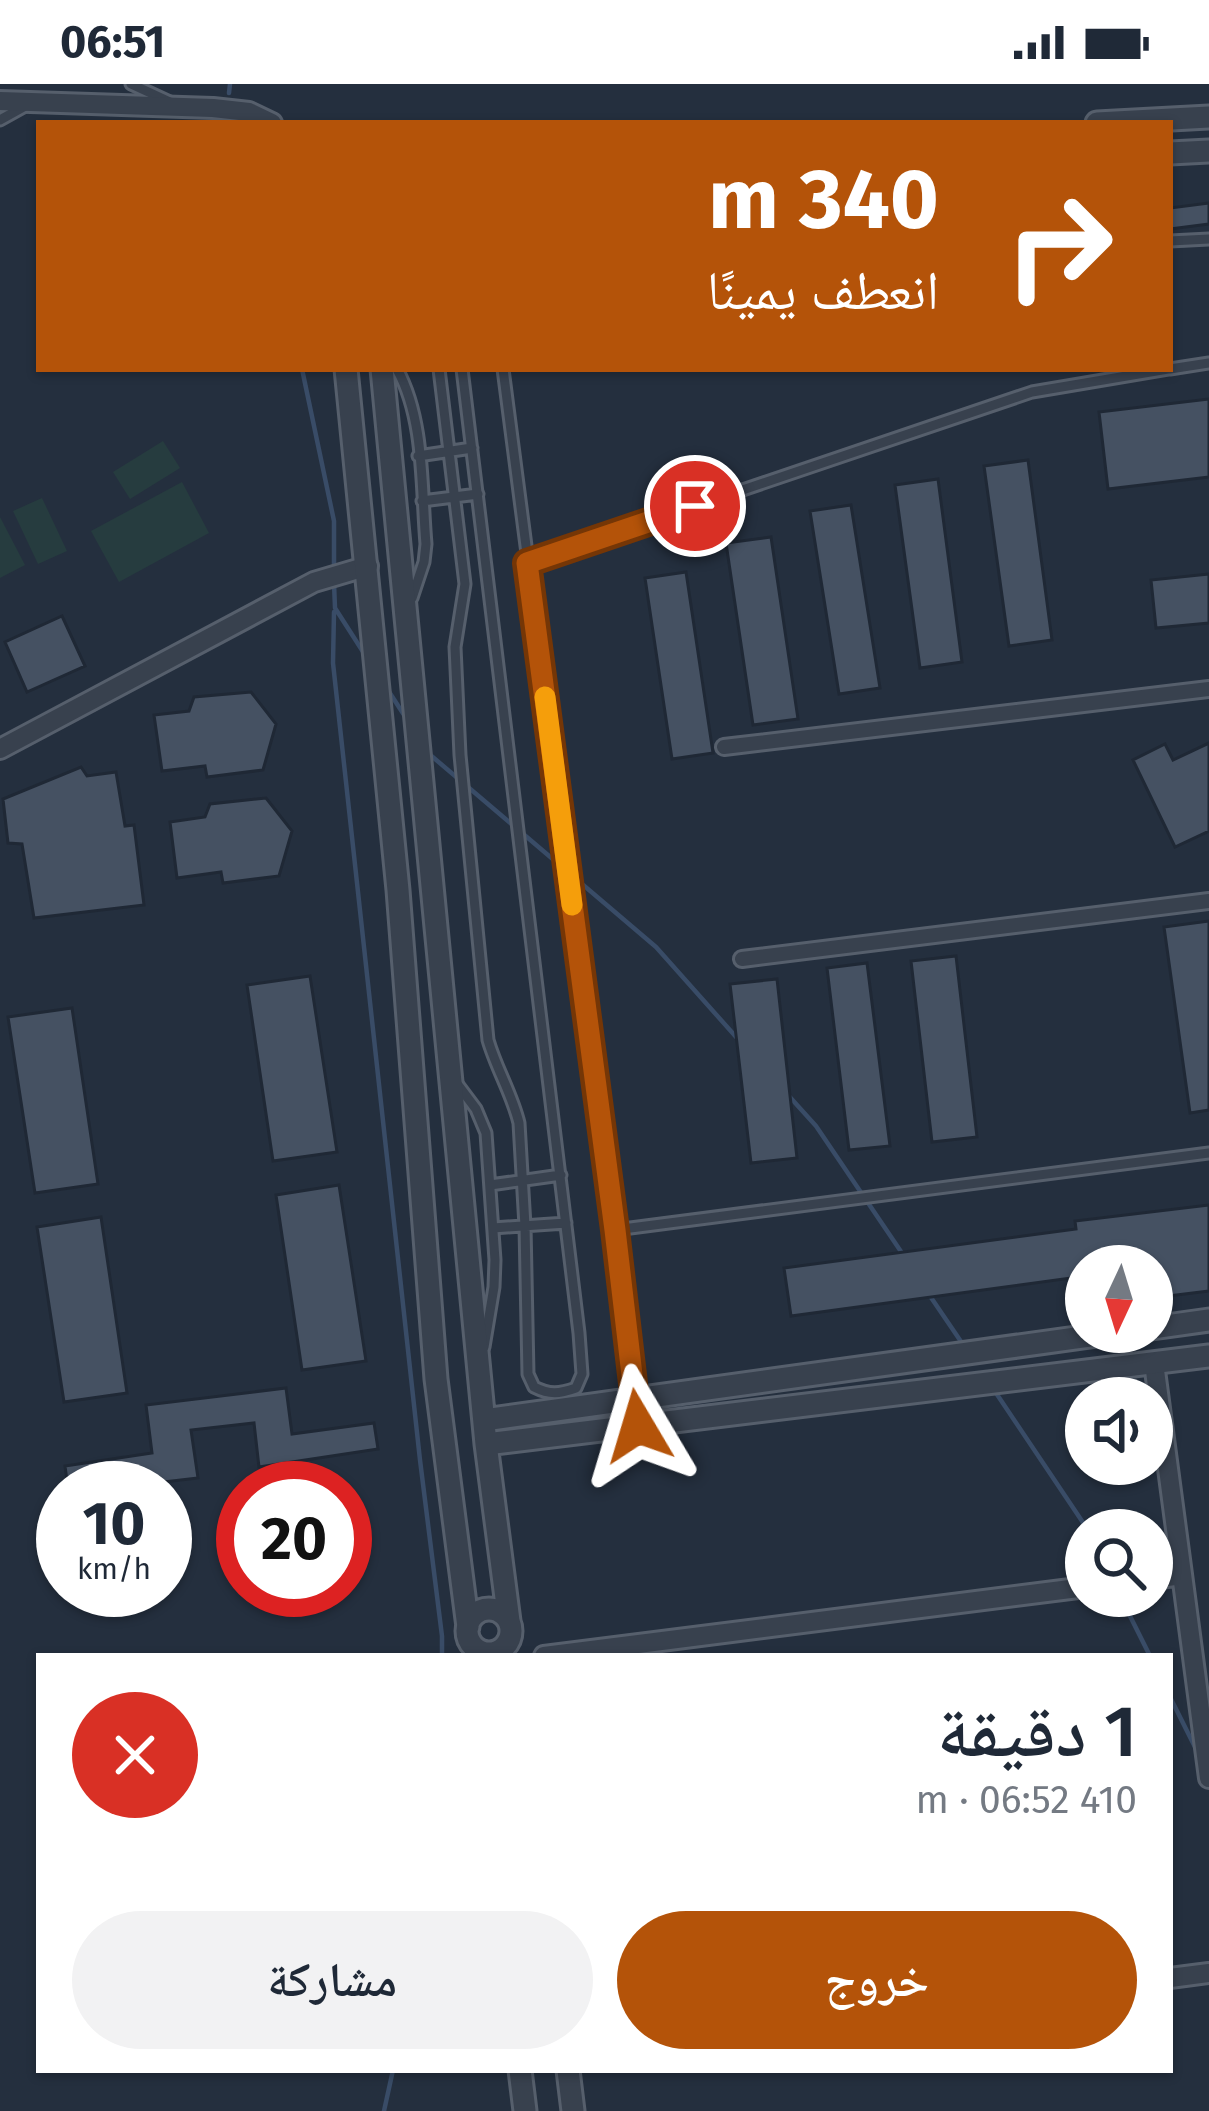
<!DOCTYPE html>
<html lang="ar">
<head>
<meta charset="utf-8">
<style>
	body { margin:0; font-family:"Fira Sans","Noto Naskh Arabic",sans-serif; background:#f2f2f3; color:#1f2937; direction:rtl; height:100vh; display:flex; flex-direction:column; font-size:45px; white-space:nowrap }
	* { box-sizing:border-box; margin:0 }
	p { font-size:39px; color:#747a83 }
	.icon { flex:none; width:66px; height:66px; fill:none; stroke:currentColor; stroke-width:2; stroke-linecap:round; stroke-linejoin:round }
	.map { position:relative; flex:1; overflow:hidden; direction:ltr }
	.sheet { position:absolute; left:36px; top:1569px; width:1137px; height:420px; display:flex; flex-direction:column; background:#fff; border-radius:0px; box-shadow:0 3px 9px #0004; direction:rtl }
	.sheet>* { flex:none }
	.banner { position:absolute; left:36px; top:36px; width:1137px; height:252px; border-radius:0px; box-shadow:0 3px 9px #0004; direction:rtl; background:#b45309; color:#fff; overflow:hidden }
	.needle { width:78px; rotate:184deg }
	.controls { position:absolute; left:1065px; top:1161px; display:grid; gap:24px }
	.controls a { display:grid; place-items:center; width:108px; height:108px; border-radius:50%; background:#fff; box-shadow:0 3px 9px #0004; font-size:60px }
	.speed { position:absolute; left:36px; top:1377px; display:flex; gap:24px; font-size:60px; font-weight:700; text-align:center }
	.speed>* { display:grid; place-content:center; width:156px; height:156px; border-radius:50%; background:#fff; box-shadow:0 3px 9px #0004; line-height:1 }
	.speed small { font-size:30px; font-weight:400 }
	.speed .limit { border:18px solid #d22; background:#fff; color:#111 }
	.pin { position:absolute; display:grid; place-items:center; width:102px; height:102px; color:#fff; margin:-51px; border:6px solid #fff; border-radius:50%; box-shadow:0 3px 12px #0007 }
	.me { position:absolute; width:132px; margin:-66px; rotate:353deg; stroke-linejoin:round; filter:drop-shadow(0 0 9px #0008) }
	.turn { display:flex; align-items:center; gap:42px; height:252px; padding:0 36px; font-size:54px }
	.turn .icon { width:156px; height:156px; stroke-width:2.5 }
	.turn b { display:block; font-size:84px; line-height:102px }
	.round { display:grid; place-items:center; flex:none; width:126px; height:126px; border-radius:63px; background:#f2f2f3 }
	.head { display:flex; align-items:center; justify-content:space-between; height:204px; padding:0 36px }
	h1 { font-size:72px; font-weight:600; line-height:90px }
	.primary-button { display:flex; gap:24px; margin-top:auto; padding:24px 36px }
	.primary-button a { flex:1; height:138px; border-radius:72px; background:#b45309; color:#fff; font-size:48px; font-weight:600; line-height:138px; text-align:center }
	.primary-button a+a { background:#f2f2f3; color:#1f2937 }
	.status { display:flex; justify-content:space-between; align-items:center; height:84px; padding:0 60px; background:#fff; direction:ltr }
	.status svg { height:33px; fill:currentColor }
	.map>svg:first-child { display:block }
</style>
</head>
<body>
<div class="status"><b>06:51</b><svg viewBox="0 0 49 12"><path d="M0 12V9h3v3zM5 12V6h3v6zM10 12V3h3v9zM15 12V0h3v12zM26 1h20v11H26zM47 4h2v5h-2z"/></svg></div>
<div class="map">
<svg width="1209" height="2027" viewBox="0 0 1209 2027">
	<rect width="100%" height="100%" fill="#242f3e"/>
	<path fill="#263c3f" d="M 163,357 L 180,384 L 130,415 L 113,388 Z
		M 182,398 L 209,449 L 119,498 L 91,447 Z
		M 42,414 L 67,467 L 38,480 L 13,427 Z
		M 0,433 L 25,481 L 0,494 Z"/>
	<g fill="none" stroke-linecap="round" stroke-linejoin="round">
		<path stroke="#394c67" stroke-width="4.5" d="M 229,9 L 230,0
			M 302,285 L 334,437 L 334,487
			M 334,499 L 335,524 L 367,574
			M 334,528 L 333,579 L 420,1376 L 442,1552 L 442,1572
			M 386,603 L 406,634
			M 428,669 L 656,863 L 737,954
			M 788,1011 L 816,1042 L 904,1172
			M 930,1212 L 964,1262
			M 994,1306 L 1088,1446
			M 1120,1512 L 1150,1572
			M 1170,1613 L 1199,1671
			M 384,2027 L 393,1986"/>
	</g>
	<path fill="#455162" stroke="#1f2835" stroke-width="3" d="M 1209,119 L 1209,140 L 1170,145 L 1170,124 Z
		M 1209,315 L 1209,393 L 1108,405 L 1099,328 Z
		M 1028,376 L 1052,556 L 1009,562 L 984,382 Z
		M 938,395 L 962,578 L 920,584 L 895,401 Z
		M 851,421 L 880,604 L 839,610 L 810,427 Z
		M 771,453 L 798,635 L 753,641 L 726,459 Z
		M 686,488 L 713,669 L 672,675 L 645,494 Z
		M 1209,490 L 1209,539 L 1156,544 L 1151,496 Z
		M 62,532 L 85,582 L 27,608 L 5,558 Z
		M 251,608 L 276,640 L 263,686 L 207,693 L 205,682 L 162,687 L 154,631 L 189,627 L 194,613 Z
		M 1209,659 L 1209,747 L 1175,763 L 1133,676 L 1165,660 L 1173,676 Z
		M 81,683 L 87,692 L 116,688 L 125,742 L 134,741 L 144,821 L 34,834 L 22,760 L 8,759 L 3,715 Z
		M 266,714 L 292,747 L 279,792 L 223,799 L 221,788 L 177,794 L 170,738 L 205,733 L 210,720 Z
		M 1209,837 L 1209,1026 L 1190,1029 L 1164,843 Z
		M 956,872 L 977,1053 L 932,1058 L 911,877 Z
		M 867,879 L 890,1062 L 849,1066 L 827,884 Z
		M 310,892 L 337,1068 L 273,1077 L 247,901 Z
		M 777,895 L 797,1074 L 751,1079 L 730,900 Z
		M 72,924 L 98,1100 L 35,1109 L 8,933 Z
		M 339,1101 L 366,1277 L 302,1286 L 276,1111 Z
		M 1209,1121 L 1209,1207 L 1152,1214 L 1152,1182 L 1086,1182 L 1086,1192 L 791,1232 L 784,1184 L 1076,1145 L 1075,1137 Z
		M 101,1133 L 127,1309 L 64,1318 L 37,1143 Z
		M 286,1304 L 292,1350 L 374,1339 L 378,1365 L 259,1383 L 254,1339 L 191,1346 L 198,1394 L 155,1399 L 155,1396 L 97,1404 L 68,1404 L 65,1382 L 152,1369 L 146,1321 Z"/>
	<g fill="none" stroke-linecap="round" stroke-linejoin="round">
		<g stroke="#565f6c" stroke-width="15">
			<path id="service" d="M 131,0 L 170,18
				M 0,36 L 27,21
				M 1170,157 L 1209,155
				M 397,285 C 425,336 421,403 426,460 L 424,478 L 412,514
				M 439,285 L 465,500 L 455,563 L 460,671 L 488,956 C 496,984 512,1010 519,1039 L 525,1142 L 528,1290 L 534,1303 C 550,1311 559,1310 576,1304 L 582,1290 L 579,1249 L 462,285
				M 503,285 L 615,1146 L 1209,1069
				M 1170,285 L 1209,279
				M 418,372 L 472,364
				M 422,417 L 478,410
				M 527,479 L 1032,308 L 1168,285
				M 458,1001 L 476,1025 L 486,1049 L 495,1176 L 494,1203 L 484,1263
				M 490,1101 L 561,1091
				M 493,1144 L 566,1139
				M 615,1146 L 638,1342"/>
		</g>
		<g stroke="#565f6c" stroke-width="20">
			<path id="pedestrian" d="M 724,663 L 1209,605
				M 742,875 L 1209,817"/>
		</g>
		<g stroke="#565f6c" stroke-width="24">
			<path id="minor" d="M 0,17 L 213,24 L 249,28 L 272,39
				M 0,665 L 314,498 L 368,482
				M 1154,1279 L 1209,1694
				M 1152,1495 L 1182,1491
				M 544,1572 L 1086,1503
				M 1170,1894 L 1209,1889"/>
		</g>
		<g stroke="#565f6c" stroke-width="27">
			<path id="tertiary" d="M 1097,39 L 1209,33
				M 1170,69 L 1209,67
				M 346,285 L 398,806 L 436,1295 L 468,1543
				M 382,285 L 486,1360 L 509,1537
				M 1152,1244 L 1209,1236
				M 484,1336 L 1119,1248
				M 486,1360 L 1209,1272
				M467 1547a22 22 0 1 1 44 0a22 22 0 1 1-44 0Z
				M 520,1986 L 525,2027
				M 568,1986 L 573,2027"/>
		</g>
		<use href="#service" stroke="#38414e" stroke-width="9"/>
		<use href="#pedestrian" stroke="#38414e" stroke-width="14"/>
		<use href="#minor" stroke="#38414e" stroke-width="18"/>
		<use href="#tertiary" stroke="#38414e" stroke-width="21"/>
	</g>
	<g fill="none" stroke-linecap="round" stroke-linejoin="round">
		<g stroke="#753606" stroke-width="30">
			<path id="route" d="M 638,1342 L 615,1146 L 527,479 L 695,422"/>
		</g>
		<use href="#route" stroke="#b45309" stroke-width="21"/>
		<path stroke="#f59e0b" stroke-width="21" d="M 545,613 L 572,821"/>
	</g>
</svg>
<div class="controls">
<a><svg class="needle" viewBox="-14 -14 28 28"><path d="M0-13l5 13h-10z" fill="#e53935"/><path d="M0 13l5-13h-10z" fill="#747a83"/></svg></a>
<a><svg class="icon" aria-label="sound" viewBox="0 0 24 24"><path d="M4 9h4l5-4v14l-5-4H4zM17 9q2 3 0 6"/></svg></a>
<a><svg class="icon" aria-label="search" viewBox="0 0 24 24"><circle cx="10" cy="10" r="6"/><path d="M15 15l6 6"/></svg></a>
</div>
<div class="speed"><div>10<small>km/h</small></div><div class="limit">20</div></div>
<div class="pin" style="left:695px;top:422px;background:#d93025"><svg class="icon" aria-label="arrive" viewBox="0 0 24 24"><path d="M6 21V4h12l-3 4 3 4H6"/></svg></div>
<svg class="me" style="left:638px;top:1342px" viewBox="-20 -20 40 40"><path d="M0-17L14 15 0 8-14 15z" fill="#b45309" stroke="#fff" stroke-width="4"/></svg>
<div class="banner">
<div class="turn"><svg class="icon" aria-label="right" viewBox="0 0 24 24"><path d="M7 20v-9h11M14 6l5 5-5 5"/></svg><div><b>340 m</b>انعطف يمينًا</div></div>
</div>
<section class="sheet">
<div class="head"><div><h1>1 دقيقة</h1><p>410 m · 06:52</p></div><a class="round" style="background:#d93025;color:#fff"><svg class="icon" aria-label="close" viewBox="0 0 24 24"><path d="M6 6l12 12M18 6L6 18"/></svg></a></div>
<div class="primary-button"><a>خروج</a><a>مشاركة</a></div>
</section>
</div>
</body>
</html>
